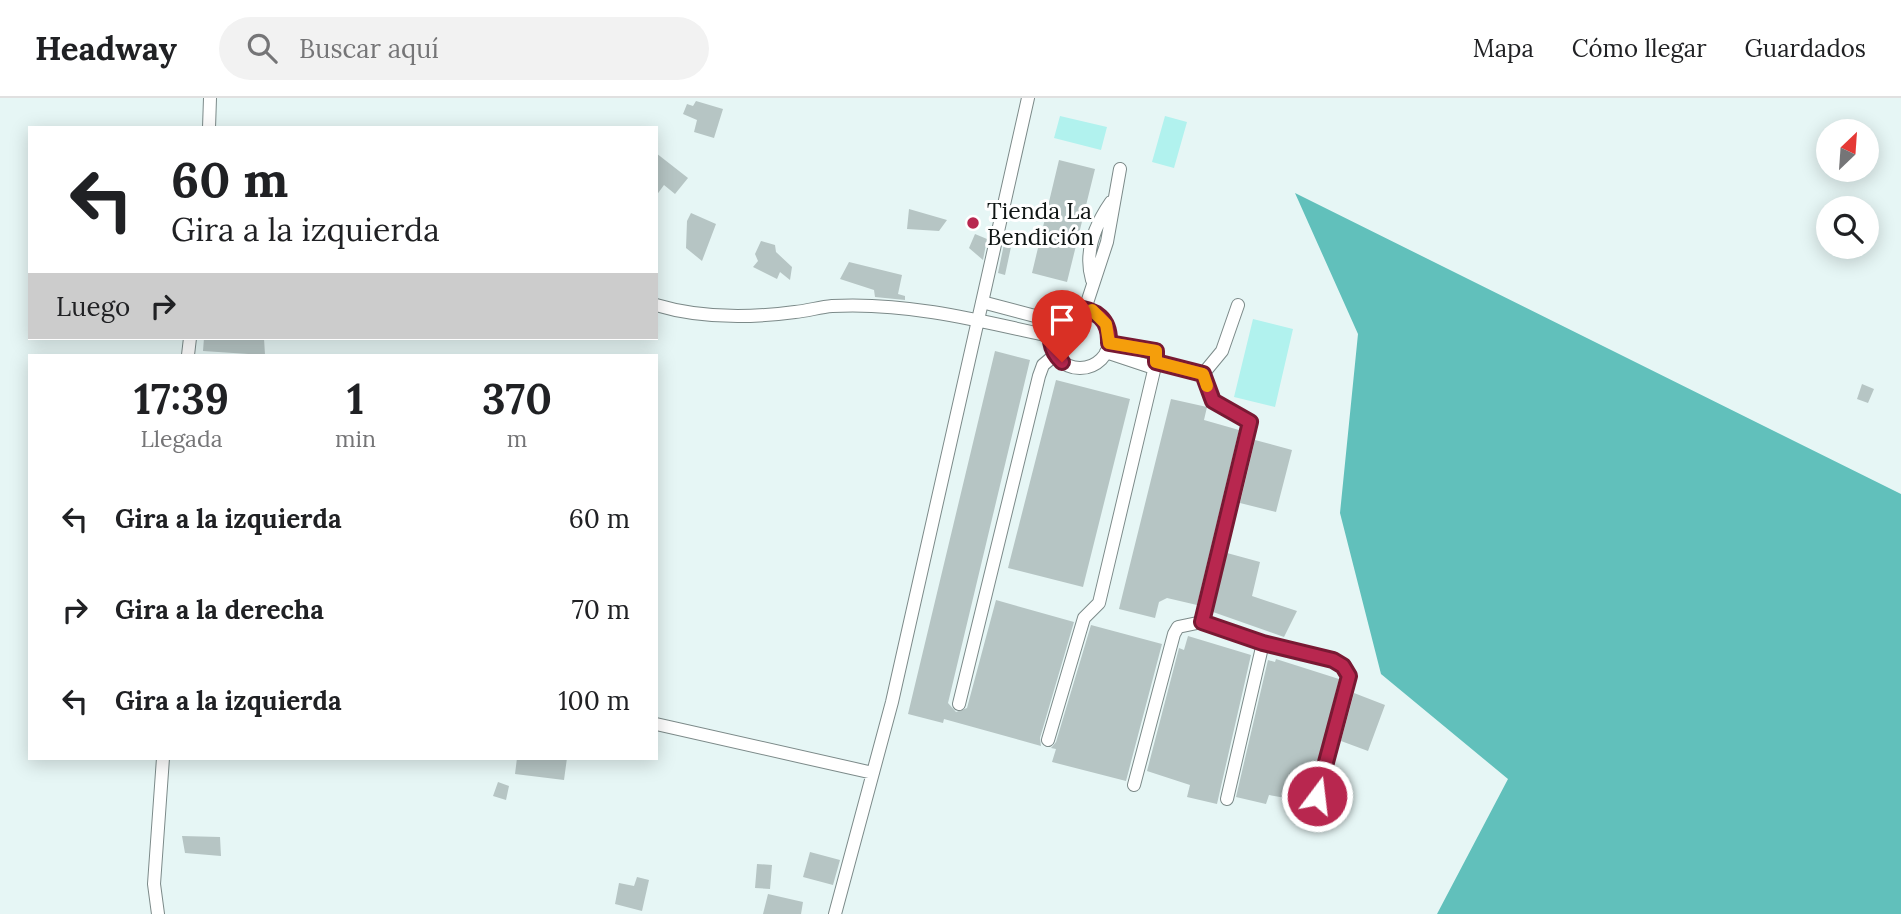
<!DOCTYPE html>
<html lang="es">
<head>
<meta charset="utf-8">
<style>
	body { margin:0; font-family:Lora,serif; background:#f2f2f2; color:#202124; height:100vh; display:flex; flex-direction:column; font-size:26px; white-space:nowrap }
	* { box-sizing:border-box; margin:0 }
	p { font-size:23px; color:#757577 }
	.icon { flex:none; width:38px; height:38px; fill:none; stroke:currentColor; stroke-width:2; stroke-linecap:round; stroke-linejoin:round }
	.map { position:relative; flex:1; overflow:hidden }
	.sheet { position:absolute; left:28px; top:256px; width:630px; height:406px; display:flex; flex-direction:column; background:#fff; border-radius:0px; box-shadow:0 4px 18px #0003 }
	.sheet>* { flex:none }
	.banner { position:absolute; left:28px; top:28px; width:630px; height:214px; border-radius:0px; box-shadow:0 4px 18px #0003; background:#fff; color:#202124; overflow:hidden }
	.needle { width:46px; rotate:25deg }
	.buttons { position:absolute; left:1816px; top:21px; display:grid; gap:14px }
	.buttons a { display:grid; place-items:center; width:63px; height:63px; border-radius:50%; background:#fff; box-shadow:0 4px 18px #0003; font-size:35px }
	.pin { position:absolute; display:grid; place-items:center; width:60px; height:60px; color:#fff; margin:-72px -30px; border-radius:50% 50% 50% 0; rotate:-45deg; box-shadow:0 0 7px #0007 }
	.pin .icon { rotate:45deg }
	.me { position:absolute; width:77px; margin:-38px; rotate:15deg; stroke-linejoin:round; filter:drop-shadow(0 0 5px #0008) }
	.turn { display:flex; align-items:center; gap:24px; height:147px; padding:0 28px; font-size:32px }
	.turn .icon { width:91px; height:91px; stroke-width:2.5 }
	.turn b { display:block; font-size:49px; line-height:60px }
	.then { display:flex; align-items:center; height:66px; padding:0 28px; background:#0003; gap:14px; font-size:26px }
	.eta { display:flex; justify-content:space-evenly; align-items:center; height:119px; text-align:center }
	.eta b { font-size:42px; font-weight:700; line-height:49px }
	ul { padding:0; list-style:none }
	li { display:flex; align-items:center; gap:21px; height:91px; padding:0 28px }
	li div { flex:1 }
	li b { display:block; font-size:26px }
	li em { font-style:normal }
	header { display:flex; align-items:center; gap:42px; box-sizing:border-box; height:98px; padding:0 35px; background:#fff; border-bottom:2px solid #e0e0e0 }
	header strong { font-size:33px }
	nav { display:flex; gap:38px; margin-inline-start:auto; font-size:24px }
	.search { width:490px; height:63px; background:#f2f2f2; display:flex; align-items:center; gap:18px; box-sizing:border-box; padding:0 24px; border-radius:38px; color:#757577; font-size:26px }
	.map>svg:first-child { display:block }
</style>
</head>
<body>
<header>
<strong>Headway</strong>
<div class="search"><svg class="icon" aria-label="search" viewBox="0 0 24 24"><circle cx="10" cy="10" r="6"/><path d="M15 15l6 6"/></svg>Buscar aquí</div>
<nav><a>Mapa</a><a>Cómo llegar</a><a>Guardados</a></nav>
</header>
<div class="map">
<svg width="1901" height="816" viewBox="0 0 1901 816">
	<rect width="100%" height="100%" fill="#e6f6f5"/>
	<path fill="#b1f2ee" d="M 1060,18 L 1107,29 L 1101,52 L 1054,40 Z
		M 1165,18 L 1187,24 L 1174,70 L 1152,64 Z
		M 1253,221 L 1293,231 L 1275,309 L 1234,299 Z"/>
	<path fill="#61c0bb" d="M 1295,95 L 1901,396 L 1901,816 L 1437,816 L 1508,681 L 1381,576 L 1340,415 L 1358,236 Z"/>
	<path fill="#b6c5c4" d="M 696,3 L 723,11 L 714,40 L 694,34 L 697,22 L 683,16 L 687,6 L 693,8 Z
		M 656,55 L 688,80 L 675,96 L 664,87 L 656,98 Z
		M 1059,62 L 1095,71 L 1067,184 L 1032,175 Z
		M 909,111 L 947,122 L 939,133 L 907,131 Z
		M 691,115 L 716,126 L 702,163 L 686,150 L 687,123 Z
		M 975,136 L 987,141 L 983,162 L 969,150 Z
		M 761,143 L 775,147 L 776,154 L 792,169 L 790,182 L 780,174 L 777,181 L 753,169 L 758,163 L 755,156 Z
		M 1004,146 L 1011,149 L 1005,177 L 998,175 Z
		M 849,164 L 902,177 L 898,196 L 905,198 L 905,202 L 875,199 L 874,192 L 840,181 Z
		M 204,240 L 264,240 L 265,257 L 203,253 Z
		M 995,253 L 1030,262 L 948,605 L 956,614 L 967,610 L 996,502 L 1074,524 L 1040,640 L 1041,648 L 944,621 L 943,625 L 908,616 Z
		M 1056,282 L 1130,301 L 1083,489 L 1008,470 Z
		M 1862,286 L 1874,291 L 1868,305 L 1857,301 Z
		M 1171,301 L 1207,309 L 1204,322 L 1239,332 L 1197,507 L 1167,500 L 1159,504 L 1155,520 L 1119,511 Z
		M 1255,342 L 1292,352 L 1276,414 L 1240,405 Z
		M 1227,455 L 1260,464 L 1252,498 L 1297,513 L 1284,539 L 1213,514 Z
		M 1091,527 L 1162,546 L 1126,683 L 1052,664 L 1056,651 L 1051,650 L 1056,644 Z
		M 1188,538 L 1251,557 L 1217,706 L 1187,699 L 1190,687 L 1147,673 L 1179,550 L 1184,552 Z
		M 1276,561 L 1339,581 L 1308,704 L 1269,697 L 1266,706 L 1236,699 L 1268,562 L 1275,564 Z
		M 1354,595 L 1385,607 L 1368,653 L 1341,643 Z
		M 517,660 L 567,660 L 564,682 L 515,676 Z
		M 498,684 L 509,688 L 506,702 L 493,698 Z
		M 182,738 L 220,739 L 221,758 L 185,755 Z
		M 810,754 L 840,762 L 833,787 L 803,779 Z
		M 757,766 L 772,767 L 770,791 L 755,790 Z
		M 637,779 L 649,782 L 642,813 L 615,806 L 619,785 L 634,788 Z
		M 768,796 L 803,804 L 801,816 L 763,816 Z"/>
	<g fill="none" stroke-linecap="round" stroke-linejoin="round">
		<g stroke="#7c8a89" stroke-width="14">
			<path id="street" d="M 209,30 L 210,0
				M 1092,182 C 1084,155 1095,127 1111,104
				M 982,204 L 1054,223
				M 656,207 C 699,220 750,220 795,214 C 807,213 820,209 832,208 C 906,204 978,222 1049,238
				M1050 240a30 30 0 1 1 60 0a30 30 0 1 1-60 0Z
				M 1085,211 L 1107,144 L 1120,71
				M 1106,254 L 1151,269 L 1156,264 L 1203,276 L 1213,303 L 1250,324 L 1202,524 L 1263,545 L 1333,562 L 1343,568 L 1349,578 L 1317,698
				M 188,257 L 190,240
				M 1203,276 L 1222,253 L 1238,207
				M 959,606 L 1039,278 L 1043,267 L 1055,257
				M 656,626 L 873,675
				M 1048,642 L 1084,520 L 1099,505 L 1156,264 L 1156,253 L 1109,245
				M 1134,687 L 1174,536 L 1178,529 L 1202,524
				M 1227,701 L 1263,545
				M 158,816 L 154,786 L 163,660
				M 835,816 L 892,604 L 1028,0"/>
		</g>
		<use href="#street" stroke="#fff" stroke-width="12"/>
	</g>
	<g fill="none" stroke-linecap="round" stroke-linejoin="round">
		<g stroke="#781933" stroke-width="18">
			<path id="route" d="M 1062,264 C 1049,251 1049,240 1054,223 L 1074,210 C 1096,211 1110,221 1109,245 L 1156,253 L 1156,264 L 1203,276 L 1213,303 L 1250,324 L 1202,524 L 1263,545 L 1333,562 L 1343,568 L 1349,578 L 1317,698"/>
		</g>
		<use href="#route" stroke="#b8274f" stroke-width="12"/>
		<path stroke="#f59e0b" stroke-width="12" d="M 1092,212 L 1106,226 L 1109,245 L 1156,253 L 1156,264 L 1203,276 L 1207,288"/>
	</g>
	<circle fill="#b8274f" stroke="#fff" stroke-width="2.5" cx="973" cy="125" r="7"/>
	<g text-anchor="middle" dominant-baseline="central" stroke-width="6" stroke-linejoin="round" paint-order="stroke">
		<g font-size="23" fill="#101615" stroke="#fff" text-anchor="start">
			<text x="987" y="112">Tienda La<tspan x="987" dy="26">Bendición</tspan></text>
		</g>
	</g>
</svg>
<div class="buttons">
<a><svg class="needle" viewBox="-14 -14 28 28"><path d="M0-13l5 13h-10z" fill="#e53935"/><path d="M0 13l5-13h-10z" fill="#757577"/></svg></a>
<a><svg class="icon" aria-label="search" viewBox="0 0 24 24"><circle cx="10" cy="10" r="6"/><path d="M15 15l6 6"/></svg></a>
</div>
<div class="pin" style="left:1062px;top:264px;background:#d93025"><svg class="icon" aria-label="arrive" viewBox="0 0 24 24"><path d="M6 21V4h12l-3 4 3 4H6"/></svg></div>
<svg class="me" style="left:1317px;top:698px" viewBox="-20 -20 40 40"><circle r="17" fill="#b8274f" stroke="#fff" stroke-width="3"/><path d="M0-11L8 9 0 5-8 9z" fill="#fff"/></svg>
<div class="banner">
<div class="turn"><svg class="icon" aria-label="left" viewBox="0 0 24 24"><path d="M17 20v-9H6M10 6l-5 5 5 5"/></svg><div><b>60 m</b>Gira a la izquierda</div></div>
<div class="then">Luego<svg class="icon" aria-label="right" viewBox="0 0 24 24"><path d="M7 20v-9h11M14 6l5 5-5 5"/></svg></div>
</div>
<section class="sheet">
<div class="eta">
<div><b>17:39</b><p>Llegada</p></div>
<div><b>1</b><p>min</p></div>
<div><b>370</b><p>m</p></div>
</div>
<ul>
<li><svg class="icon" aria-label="left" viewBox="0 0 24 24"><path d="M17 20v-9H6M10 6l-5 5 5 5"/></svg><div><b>Gira a la izquierda</b></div><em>60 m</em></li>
<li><svg class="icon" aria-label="right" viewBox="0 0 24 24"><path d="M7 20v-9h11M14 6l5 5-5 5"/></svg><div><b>Gira a la derecha</b></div><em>70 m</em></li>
<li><svg class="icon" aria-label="left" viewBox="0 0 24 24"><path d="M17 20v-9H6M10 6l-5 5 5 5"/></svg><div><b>Gira a la izquierda</b></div><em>100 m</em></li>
</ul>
</section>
</div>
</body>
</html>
